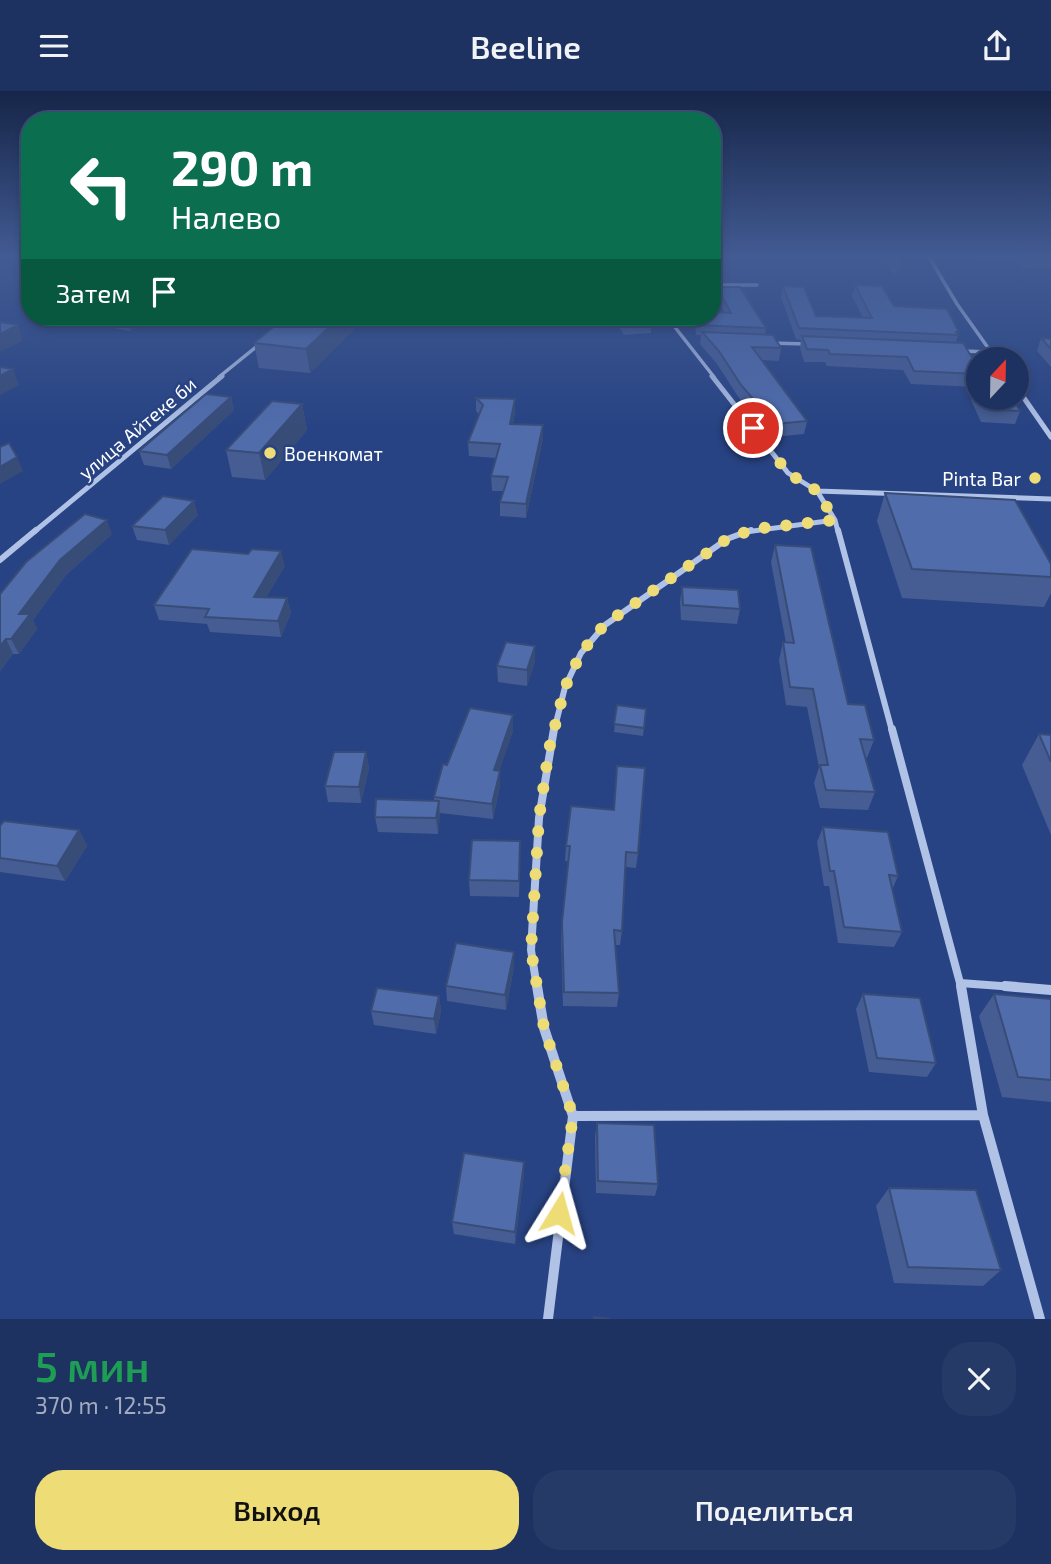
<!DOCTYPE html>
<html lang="ru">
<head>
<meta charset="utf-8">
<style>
	body { margin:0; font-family:"Exo 2",sans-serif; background:#263a68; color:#f1f3f6; height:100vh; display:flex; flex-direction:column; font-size:26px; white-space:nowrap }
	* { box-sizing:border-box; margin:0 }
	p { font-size:23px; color:#a1aabe }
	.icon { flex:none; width:38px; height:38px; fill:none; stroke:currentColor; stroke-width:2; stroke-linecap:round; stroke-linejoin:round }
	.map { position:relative; height:1228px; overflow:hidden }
	.panel { display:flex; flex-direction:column; background:#1e3262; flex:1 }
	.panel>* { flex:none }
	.hud { position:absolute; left:21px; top:21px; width:700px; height:214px; border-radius:28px; box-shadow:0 4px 10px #0003,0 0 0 2px #3c4d77; background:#0b6e4f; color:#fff; overflow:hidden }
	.needle { width:46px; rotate:22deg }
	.buttons { position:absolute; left:966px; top:256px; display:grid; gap:14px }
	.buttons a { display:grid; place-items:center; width:63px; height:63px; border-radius:50%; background:#1e3262; box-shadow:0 4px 10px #0003,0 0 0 2px #3c4d77; font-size:35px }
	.pin { position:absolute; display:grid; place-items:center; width:60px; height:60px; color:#fff; margin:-30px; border:4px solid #fff; border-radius:50%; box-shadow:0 2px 7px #0007 }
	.me { position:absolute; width:77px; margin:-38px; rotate:8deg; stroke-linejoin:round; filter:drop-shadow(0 0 5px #0008) }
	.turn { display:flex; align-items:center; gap:24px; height:147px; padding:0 35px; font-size:32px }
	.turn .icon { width:91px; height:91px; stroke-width:2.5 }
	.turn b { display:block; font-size:49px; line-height:60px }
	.then { display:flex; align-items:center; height:66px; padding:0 35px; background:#0003; gap:14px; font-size:26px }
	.round { display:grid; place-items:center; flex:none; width:74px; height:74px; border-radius:28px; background:#263a68 }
	.summary { display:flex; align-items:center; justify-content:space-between; height:119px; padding:0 35px }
	h1 { font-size:42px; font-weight:600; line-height:52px; color:#1e9e55 }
	.action { display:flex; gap:14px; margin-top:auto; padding:14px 35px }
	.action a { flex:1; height:80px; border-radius:28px; background:#eedc77; color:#111; font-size:28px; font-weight:600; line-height:80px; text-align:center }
	.action a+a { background:#263a68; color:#f1f3f6 }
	header { display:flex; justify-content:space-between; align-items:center; height:91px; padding:0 35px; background:#1e3262; font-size:32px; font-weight:600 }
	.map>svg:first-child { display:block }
</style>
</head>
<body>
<header><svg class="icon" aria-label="menu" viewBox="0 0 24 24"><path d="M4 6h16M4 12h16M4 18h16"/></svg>Beeline<svg class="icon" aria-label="share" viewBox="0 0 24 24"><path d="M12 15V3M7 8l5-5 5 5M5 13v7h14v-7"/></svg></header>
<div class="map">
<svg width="1051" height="1228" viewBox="0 0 1051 1228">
	<rect width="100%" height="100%" fill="#284383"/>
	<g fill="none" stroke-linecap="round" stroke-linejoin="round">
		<path stroke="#b1c2e7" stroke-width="3.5" d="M 929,166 L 957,213 L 996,268
			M 712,194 L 757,194
			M 667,226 L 714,286
			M 768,252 L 809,253
			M 961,260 L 992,261
			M 219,286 L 262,251"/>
		<path stroke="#b1c2e7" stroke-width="5" d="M 712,285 L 788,382 L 817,400 L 835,429 L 838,441
			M 1017,297 L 1051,346
			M 817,400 L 1051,408
			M 34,441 L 222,285
			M 746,441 L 835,429"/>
		<path stroke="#b1c2e7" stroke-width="6" d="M 838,439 L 892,640
			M 0,469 L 36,439
			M 554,640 L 565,596 L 581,562 L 605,534 L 727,448 L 751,439"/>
		<path stroke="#b1c2e7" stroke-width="8" d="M 892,638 L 960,892 L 1027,897
			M 960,892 L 961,897
			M 537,897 L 531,859 L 539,727 L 554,638"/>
		<path stroke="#b1c2e7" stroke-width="10" d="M 537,895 L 544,937 L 573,1025 L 548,1228
			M 961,895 L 983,1024 L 1040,1228
			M 1005,895 L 1051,899
			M 573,1025 L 983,1024"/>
	</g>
	<path fill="#455d93" d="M 8,166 L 30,166 L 30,169 Z
		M 880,166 L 900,166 L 903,173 L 901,180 L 895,184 Z
		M 969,166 L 1051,166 L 1051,178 L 1023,177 L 1012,169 L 970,168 Z
		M 855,194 L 894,215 L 959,241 L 956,251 L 978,276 L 978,296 L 911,293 L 903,279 L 827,275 L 825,271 L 804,271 L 800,257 L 801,249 L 796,248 L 781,206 L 783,195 L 816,225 L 863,227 L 852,205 Z
		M 717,196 L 766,237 L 765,243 L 781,257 L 779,270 L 761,269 L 807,330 L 804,343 L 773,346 L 739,307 L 717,273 L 700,253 L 701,244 L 696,244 L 695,226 L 712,226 L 724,221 L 716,205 Z
		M 57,226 L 157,226 L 130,240 Z
		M 366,226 L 310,282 L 259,277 L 254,252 Z
		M 613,226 L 649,226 L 652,230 L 651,242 L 624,244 Z
		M 1041,247 L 1051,248 L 1051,276 L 1037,260 Z
		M 976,296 L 978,296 L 978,306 L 1012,306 L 1020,320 L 1015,333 L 981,331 L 971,309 Z
		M 231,306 L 234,319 L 171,378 L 144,374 L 139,360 Z
		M 476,307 L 515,308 L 515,321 L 513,333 L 543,347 L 526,427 L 500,425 L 500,411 L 504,400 L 492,400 L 491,385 L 496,367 L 469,365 L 468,351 L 479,323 L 476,320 Z
		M 302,313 L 307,339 L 265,389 L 232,386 L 226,359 Z
		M 885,402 L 1051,473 L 1051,502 L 1044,516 L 902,507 L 877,430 Z
		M 198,424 L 169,454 L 137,449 L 132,435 Z
		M 112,443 L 66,484 L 33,529 L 37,538 L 19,563 L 13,563 L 0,580 L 0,503 Z
		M 775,454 L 848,613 L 874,649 L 867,667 L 865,666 L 875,701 L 868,719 L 820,717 L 814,692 L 819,676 L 807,616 L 786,614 L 779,569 L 783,551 L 786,552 L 771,471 Z
		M 285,475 L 266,506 L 287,507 L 291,522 L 281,546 L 210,541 L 207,533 L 159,529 L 154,514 Z
		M 682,496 L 740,518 L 737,533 L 681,529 L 680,511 Z
		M 535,555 L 535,570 L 527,595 L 498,591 L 497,575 Z
		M 617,614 L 646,618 L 643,645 L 614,641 Z
		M 513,624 L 513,640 L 499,680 L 500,695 L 493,728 L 440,722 L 438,743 L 378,741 L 375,726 L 434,710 L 434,706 L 447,674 Z
		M 1039,643 L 1051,644 L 1051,744 L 1022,674 Z
		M 366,661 L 369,677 L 361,712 L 328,711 L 325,695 Z
		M 0,735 L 79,739 L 87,755 L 65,790 L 0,781 Z
		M 823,736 L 898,785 L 892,799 L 902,841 L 894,856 L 838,852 L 829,795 L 824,795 L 817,751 Z
		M 566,755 L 638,762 L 636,777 L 626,776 L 622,840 L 620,854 L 615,854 L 619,902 L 617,916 L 563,915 L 561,846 L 569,770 L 565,770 Z
		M 520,765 L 519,806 L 470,805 L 469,789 Z
		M 514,861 L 514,876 L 506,919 L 447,910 L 446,895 Z
		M 863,903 L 936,972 L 927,986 L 869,981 L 856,918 Z
		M 994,903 L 1051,908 L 1051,1011 L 1002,1006 L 979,925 Z
		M 439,905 L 441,920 L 436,943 L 374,934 L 371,920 Z
		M 597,1032 L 658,1093 L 655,1105 L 596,1102 L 595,1045 Z
		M 524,1071 L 524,1083 L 515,1153 L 454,1143 L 452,1131 Z
		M 889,1097 L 1001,1179 L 983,1195 L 894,1192 L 876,1115 Z"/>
	<path fill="#384c78" d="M 903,173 L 901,180 L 895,184 L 897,177 Z
		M 126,226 L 157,226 L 130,240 Z
		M 340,226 L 366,226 L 310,282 L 306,258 Z
		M 18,234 L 23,250 L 0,261 L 0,243 Z
		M 13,278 L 19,294 L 0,304 L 0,285 Z
		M 231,306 L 234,319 L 171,378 L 167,364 Z
		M 515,308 L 515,321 L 510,347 L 510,333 Z
		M 302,313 L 307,339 L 265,389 L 259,362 Z
		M 543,334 L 543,347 L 526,427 L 526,413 Z
		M 17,366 L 23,380 L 0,393 L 0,376 Z
		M 194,410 L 198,424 L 169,454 L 165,439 Z
		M 107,429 L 112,443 L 66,484 L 33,529 L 37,538 L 19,563 L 11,548 L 19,523 L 60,469 Z
		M 281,460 L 285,475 L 258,521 L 254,506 Z
		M 287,507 L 291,522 L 281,546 L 278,530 Z
		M 6,548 L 13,563 L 0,580 L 0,555 Z
		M 535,555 L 535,570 L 527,595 L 527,579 Z
		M 513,624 L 513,640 L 494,695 L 494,679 Z
		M 366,661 L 369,677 L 361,712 L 359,696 Z
		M 500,680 L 500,695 L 493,728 L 492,713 Z
		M 439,710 L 440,726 L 438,743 L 436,727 Z
		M 79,739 L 87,755 L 65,790 L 57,775 Z
		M 514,861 L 514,876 L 506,919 L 505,904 Z
		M 439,905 L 441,920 L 436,943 L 434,928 Z
		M 524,1071 L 524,1083 L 515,1153 L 515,1141 Z"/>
	<path fill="#506cab" stroke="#384c78" stroke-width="2" d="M 888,166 L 900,166 L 903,173 L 897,177 Z
		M 1023,166 L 1051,166 L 1051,169 L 1026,168 Z
		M 855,194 L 882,195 L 894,215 L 947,218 L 959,241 L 956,241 L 958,244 L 799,237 L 783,195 L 804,196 L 816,225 L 872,227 Z
		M 717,196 L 740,196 L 766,237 L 698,234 L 697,226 L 712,226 L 712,221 L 731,222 Z
		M 285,226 L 340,226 L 306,258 L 254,252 Z
		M 621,226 L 649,226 L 652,230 L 625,232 Z
		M 0,231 L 18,234 L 0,243 Z
		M 702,241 L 773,244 L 781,257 L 752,256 L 807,330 L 775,333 L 741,294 L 719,260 Z
		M 802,245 L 963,252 L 978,276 L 978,283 L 914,280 L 907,266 L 830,263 L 828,259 L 807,258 Z
		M 1041,247 L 1051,248 L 1051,258 Z
		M 0,276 L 13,278 L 0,285 Z
		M 206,303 L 231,306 L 167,364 L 139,360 Z
		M 981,306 L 1012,306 L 1020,320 L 986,318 Z
		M 476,307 L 515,308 L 510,333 L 543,334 L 526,413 L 500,411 L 508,386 L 491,385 L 500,353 L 468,351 L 483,314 Z
		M 272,310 L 302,313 L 259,362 L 226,359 Z
		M 9,352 L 17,366 L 0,376 L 0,356 Z
		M 885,402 L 1015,409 L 1051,473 L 1051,486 L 912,478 Z
		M 163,405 L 194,410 L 165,439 L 132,435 Z
		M 85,423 L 107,429 L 60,469 L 19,523 L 30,523 L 11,548 L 6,548 L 0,555 L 0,503 L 26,471 Z
		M 775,454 L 811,456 L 848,613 L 865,614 L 874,649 L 860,648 L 875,701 L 826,699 L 820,674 L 828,674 L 813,598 L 790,596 L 783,551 L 794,552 Z
		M 192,458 L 248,463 L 252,458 L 281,460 L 254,506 L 287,507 L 278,530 L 205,526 L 209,518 L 154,514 Z
		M 682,496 L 738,499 L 740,518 L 683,514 Z
		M 506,551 L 535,555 L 527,579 L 497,575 Z
		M 617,614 L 646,618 L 644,637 L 614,633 Z
		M 470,617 L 513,624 L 494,679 L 500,680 L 492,713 L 434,706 L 443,673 L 447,674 Z
		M 1039,643 L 1051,644 L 1051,671 Z
		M 334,661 L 366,661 L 359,696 L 325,695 Z
		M 617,675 L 645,677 L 638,762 L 626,761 L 622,840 L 614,839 L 619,902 L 564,901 L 562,831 L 570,755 L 566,755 L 571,715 L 614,719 Z
		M 376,708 L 439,710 L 436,727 L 375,726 Z
		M 4,730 L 79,739 L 57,775 L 0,767 L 0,735 Z
		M 823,736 L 888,741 L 898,785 L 889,784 L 902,841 L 844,836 L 834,780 L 830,780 Z
		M 472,749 L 520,750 L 519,790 L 469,789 Z
		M 456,852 L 514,861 L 505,904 L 446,895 Z
		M 377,897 L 439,905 L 434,928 L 371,920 Z
		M 863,903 L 920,907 L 936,972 L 877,967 Z
		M 994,903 L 1051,908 L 1051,989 L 1018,986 Z
		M 597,1032 L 654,1034 L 658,1093 L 598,1090 Z
		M 464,1062 L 524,1071 L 515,1141 L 452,1131 Z
		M 889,1097 L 976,1099 L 1001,1179 L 908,1176 Z
		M 594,1226 L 611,1228 L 594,1228 Z"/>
	<linearGradient id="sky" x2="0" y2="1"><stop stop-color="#162548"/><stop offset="0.49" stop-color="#425b93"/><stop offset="1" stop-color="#425b93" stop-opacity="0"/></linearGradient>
	<rect width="1051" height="338" fill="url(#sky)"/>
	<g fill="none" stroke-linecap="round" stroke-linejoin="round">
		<path stroke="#eedc77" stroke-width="12" stroke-dasharray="0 21.6" d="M 559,1122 L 573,1025 L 544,937 L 531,859 L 539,727 L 549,658 L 565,596 L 581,562 L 604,534 L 727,448 L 754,438 L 835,429 L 817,400 L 788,382 L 753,337"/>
	</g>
	<g fill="#eedc77" stroke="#284383" stroke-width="2.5">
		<circle cx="270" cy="362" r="7"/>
		<circle cx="1035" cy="387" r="7"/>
	</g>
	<g text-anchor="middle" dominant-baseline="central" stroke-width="5" stroke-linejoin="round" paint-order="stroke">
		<g font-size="19" fill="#fff" stroke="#284383">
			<text transform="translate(137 337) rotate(-40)">улица Айтеке би</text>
		</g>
		<g font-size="19" fill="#fff" stroke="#284383" text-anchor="start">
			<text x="284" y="362">Военкомат</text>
			<text x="1021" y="387" text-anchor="end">Pinta Bar</text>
		</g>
	</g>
</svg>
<div class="buttons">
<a><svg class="needle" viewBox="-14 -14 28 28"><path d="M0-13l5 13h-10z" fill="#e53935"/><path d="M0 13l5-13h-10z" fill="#a1aabe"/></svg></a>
</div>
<div class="pin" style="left:753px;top:337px;background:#d93025"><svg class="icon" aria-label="arrive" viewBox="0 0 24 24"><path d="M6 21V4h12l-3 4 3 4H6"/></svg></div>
<svg class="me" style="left:559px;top:1122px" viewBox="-20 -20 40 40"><path d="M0-17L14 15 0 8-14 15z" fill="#eedc77" stroke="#fff" stroke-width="4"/></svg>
<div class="hud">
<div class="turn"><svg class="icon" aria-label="left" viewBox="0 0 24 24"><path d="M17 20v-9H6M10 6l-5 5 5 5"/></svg><div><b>290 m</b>Налево</div></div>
<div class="then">Затем<svg class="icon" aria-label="arrive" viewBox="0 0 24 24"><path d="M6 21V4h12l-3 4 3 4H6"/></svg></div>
</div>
</div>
<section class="panel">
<div class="summary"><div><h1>5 мин</h1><p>370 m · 12:55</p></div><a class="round"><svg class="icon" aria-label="close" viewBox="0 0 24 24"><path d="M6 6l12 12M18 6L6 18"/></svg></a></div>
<div class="action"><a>Выход</a><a>Поделиться</a></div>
</section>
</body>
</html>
